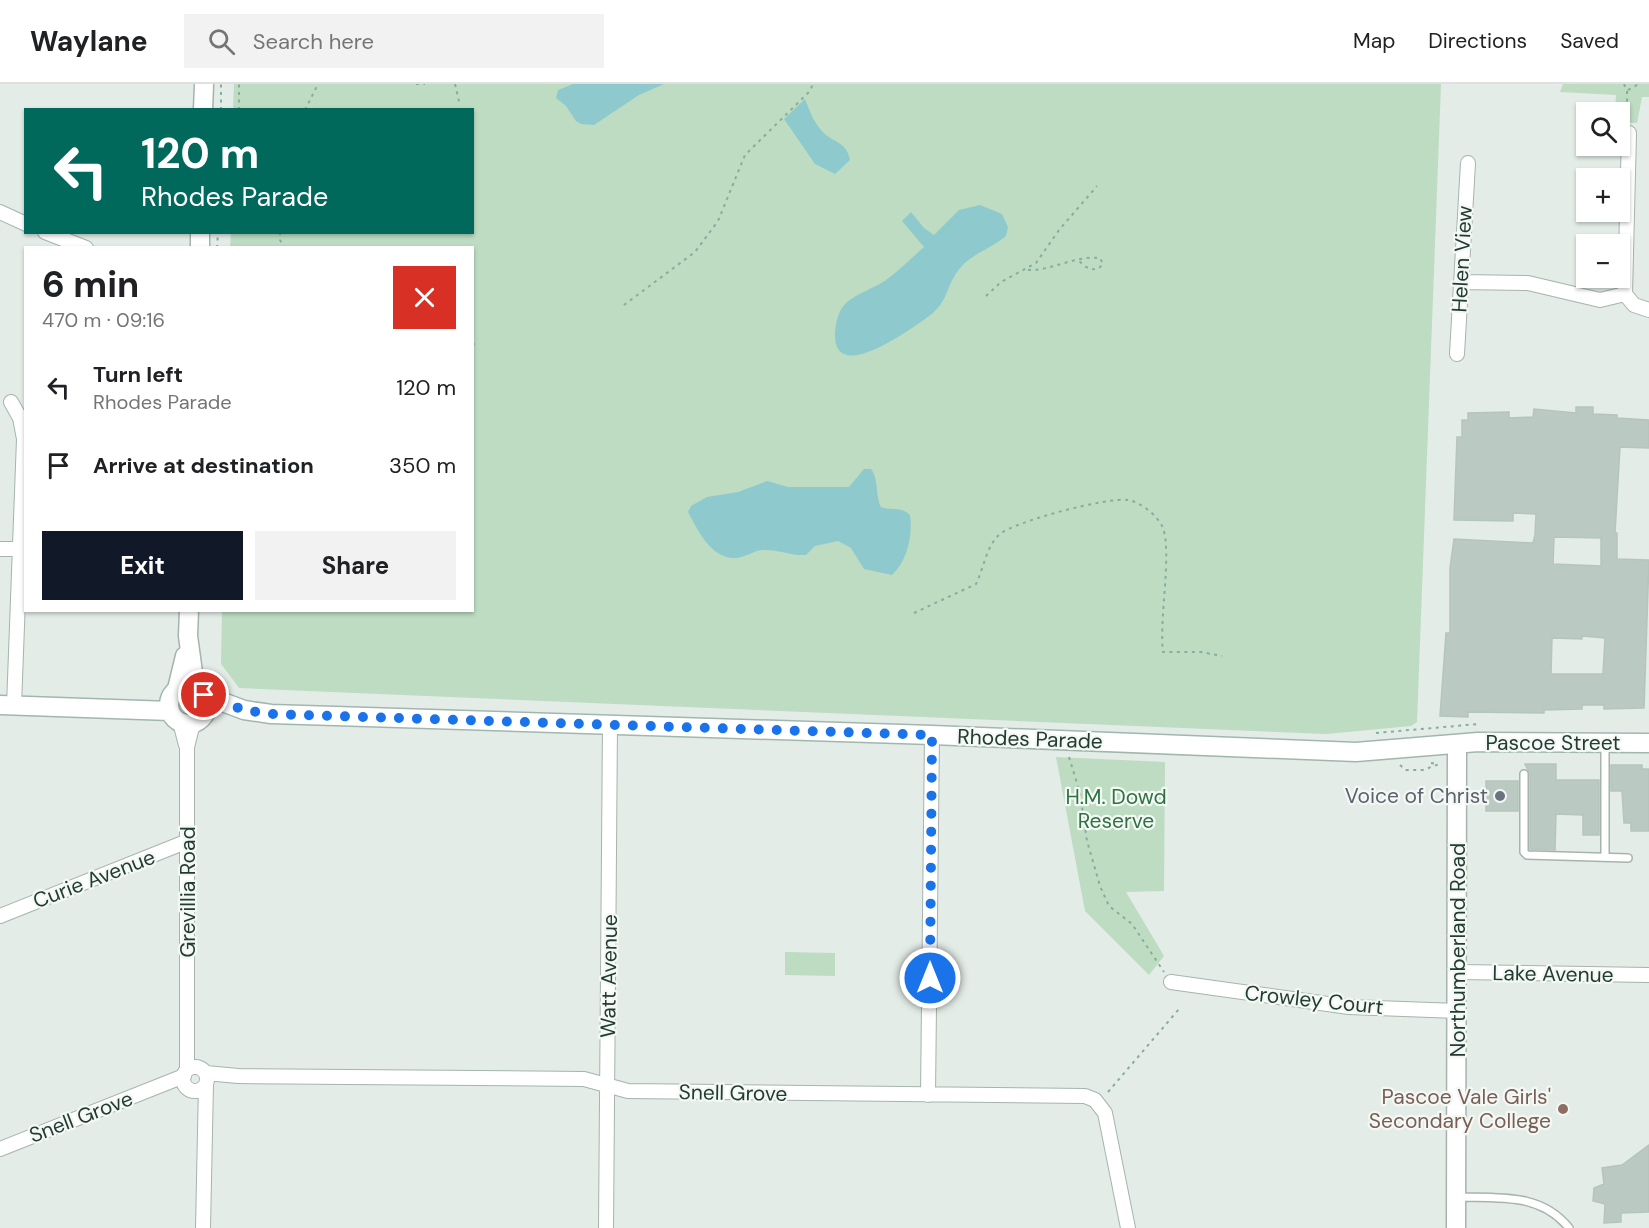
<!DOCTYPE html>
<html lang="en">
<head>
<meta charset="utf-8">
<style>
	body { margin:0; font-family:"DM Sans",sans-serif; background:#f2f2f2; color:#202124; height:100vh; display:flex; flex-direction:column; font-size:22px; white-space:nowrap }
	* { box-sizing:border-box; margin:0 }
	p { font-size:20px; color:#757577 }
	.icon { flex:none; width:33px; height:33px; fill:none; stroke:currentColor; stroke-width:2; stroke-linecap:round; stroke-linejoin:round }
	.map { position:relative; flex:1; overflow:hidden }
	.sheet { position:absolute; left:24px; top:162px; width:450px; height:366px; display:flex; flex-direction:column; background:#fff; border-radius:0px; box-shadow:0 2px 4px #0004 }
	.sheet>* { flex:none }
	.banner { position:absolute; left:24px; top:24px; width:450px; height:126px; border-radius:0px; box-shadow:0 2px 4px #0004; background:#00695c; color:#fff; overflow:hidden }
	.controls { position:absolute; left:1576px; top:18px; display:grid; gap:12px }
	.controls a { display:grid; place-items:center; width:54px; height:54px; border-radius:0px; background:#fff; box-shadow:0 2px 4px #0004; font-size:30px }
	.pin { position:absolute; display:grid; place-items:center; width:51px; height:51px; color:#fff; margin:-26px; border:3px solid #fff; border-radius:50%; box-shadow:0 2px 6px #0007 }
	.me { position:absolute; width:66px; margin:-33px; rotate:0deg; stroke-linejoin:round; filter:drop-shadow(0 0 4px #0008) }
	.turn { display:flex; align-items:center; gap:21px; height:126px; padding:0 18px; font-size:27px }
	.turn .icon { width:78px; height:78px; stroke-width:2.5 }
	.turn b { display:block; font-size:42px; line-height:51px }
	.round { display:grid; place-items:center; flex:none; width:63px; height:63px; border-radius:0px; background:#f2f2f2 }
	.headline { display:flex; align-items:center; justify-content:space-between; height:102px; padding:0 18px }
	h1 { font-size:36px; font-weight:700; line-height:45px }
	.button { display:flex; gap:12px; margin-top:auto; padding:12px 18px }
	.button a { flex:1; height:69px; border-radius:0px; background:#111827; color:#fff; font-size:24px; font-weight:700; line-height:69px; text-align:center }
	.button a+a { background:#f2f2f2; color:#202124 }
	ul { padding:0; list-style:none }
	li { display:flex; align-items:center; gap:18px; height:78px; padding:0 18px }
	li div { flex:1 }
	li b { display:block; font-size:22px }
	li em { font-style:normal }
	header { display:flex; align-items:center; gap:36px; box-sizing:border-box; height:84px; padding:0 30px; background:#fff; border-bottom:2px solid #e0e0e0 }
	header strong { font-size:28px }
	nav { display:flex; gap:33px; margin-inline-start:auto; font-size:21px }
	.search { width:420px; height:54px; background:#f2f2f2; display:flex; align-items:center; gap:15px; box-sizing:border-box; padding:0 21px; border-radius:0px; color:#757577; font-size:22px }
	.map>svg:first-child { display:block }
</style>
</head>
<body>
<header>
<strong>Waylane</strong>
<div class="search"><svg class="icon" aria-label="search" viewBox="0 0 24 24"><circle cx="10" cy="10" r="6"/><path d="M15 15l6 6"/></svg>Search here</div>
<nav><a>Map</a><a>Directions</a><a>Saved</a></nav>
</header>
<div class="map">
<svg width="1649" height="1144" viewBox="0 0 1649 1144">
	<rect width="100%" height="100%" fill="#e3ece7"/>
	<path fill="#bddcc2" d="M 234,0 L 1441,0 L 1417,638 L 1411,642 L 1326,650 L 239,604 L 221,580 L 222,527 L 472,526 L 472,164 L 230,163 L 231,149 L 472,148 L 472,26 L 233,25 Z
		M 1563,0 L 1649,0 L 1649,13 L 1642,13 L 1637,39 L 1620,38 L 1620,28 L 1615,28 L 1616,11 L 1560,8 Z
		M 1056,673 L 1165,678 L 1164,807 L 1126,808 L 1164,872 L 1149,891 L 1085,827 Z
		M 785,868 L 835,869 L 835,892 L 785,891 Z"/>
	<path fill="#8ec9ce" d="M 573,0 L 664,0 L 639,11 L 594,41 L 581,40 L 576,37 L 566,22 L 556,14 L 558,6 Z
		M 805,15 C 810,27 813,37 821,46 C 833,60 846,56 850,76 L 835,90 L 815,80 L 784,35 Z
		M 980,121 L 1002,130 L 1008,143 L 1006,152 C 992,164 972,170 961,183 C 944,202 951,218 925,235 C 909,246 833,302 835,249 C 836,238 838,227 846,219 C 857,209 873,205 886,196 C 899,187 911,174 924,163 L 902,137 L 911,128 L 924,144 L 934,151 L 959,126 Z
		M 864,385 L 871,385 C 879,395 875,411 881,423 C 891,427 901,422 910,431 C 913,451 907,477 892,491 L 864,485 L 851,464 L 838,457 L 815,462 L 806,471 C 791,472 778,465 763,466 C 755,466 746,473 737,474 C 711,476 698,446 688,428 L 691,422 L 707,413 L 738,408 L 767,397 L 788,403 L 849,403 Z"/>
	<path fill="#bbc9c3" stroke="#b5c5bd" stroke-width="1.5" fill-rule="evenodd" d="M 1576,323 L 1593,323 L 1593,330 L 1617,331 L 1617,334 L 1649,336 L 1649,364 L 1620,363 L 1615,449 L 1617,449 L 1617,475 L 1649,476 L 1644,624 L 1604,625 L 1604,621 L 1582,621 L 1582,625 L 1544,626 L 1544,629 L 1468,628 L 1468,633 L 1440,632 L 1446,549 L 1450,549 L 1450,484 L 1454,455 L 1533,459 L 1535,451 L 1536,430 L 1513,429 L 1513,437 L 1454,436 L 1457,353 L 1462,353 L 1462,336 L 1468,336 L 1468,329 L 1509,328 L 1509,334 L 1533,333 L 1534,325 L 1576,329 ZM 1554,453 L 1601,454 L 1601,482 L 1553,480 ZM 1582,552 L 1605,554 L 1603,590 L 1551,590 L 1552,554 L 1582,555 Z
		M 1525,680 L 1556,680 L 1556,696 L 1599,696 L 1599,751 L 1583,751 L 1583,731 L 1556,730 L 1555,766 L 1530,765 L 1530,690 Z
		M 1611,681 L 1642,681 L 1642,685 L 1649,685 L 1649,747 L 1631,747 L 1631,739 L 1624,739 L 1622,707 L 1611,707 Z
		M 1486,697 L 1518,697 L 1518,727 L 1486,727 Z
		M 1649,1061 L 1649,1128 L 1621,1129 L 1621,1138 L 1604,1139 L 1605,1120 L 1593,1117 L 1594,1104 L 1604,1100 L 1602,1084 L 1622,1081 Z"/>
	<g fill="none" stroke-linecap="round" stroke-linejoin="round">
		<g stroke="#a6b4ad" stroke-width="10">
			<path id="service" d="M 1605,659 L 1605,773
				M 1524,690 L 1524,768 L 1527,771 L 1628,774
				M 1458,1113 C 1500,1114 1541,1109 1569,1144"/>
		</g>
		<g stroke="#a6b4ad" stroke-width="16">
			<path id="minor" d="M 0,128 L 26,140
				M 45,148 L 86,164
				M 1461,198 L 1528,199 L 1600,216 L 1625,210 L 1634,221 L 1649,226
				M 1625,210 L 1629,49
				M 1457,270 L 1468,79
				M 11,318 L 20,334 L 24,355 L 14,622
				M 0,465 L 21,465
				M 180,638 L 186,661
				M 0,832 L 188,757
				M 1458,888 L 1649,891
				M 1171,898 L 1349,923 L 1458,927
				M183 995a12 12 0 1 1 24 0a12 12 0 1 1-24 0Z
				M 187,986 L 187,663 L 193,639
				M 206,989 L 238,992 L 584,995 L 628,1007 L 1085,1012 L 1095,1016 L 1105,1029 L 1128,1144
				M 928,1011 L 932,651
				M 0,1065 L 184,992
				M 203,1144 L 206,1000
				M 606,1144 L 610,640"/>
		</g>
		<g stroke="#a6b4ad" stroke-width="21">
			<path id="tertiary" d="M 203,26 L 204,0
				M 200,164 L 200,148
				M 189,526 L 188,552 L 195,603
				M 177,605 L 185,572
				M 1456,1144 L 1457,660"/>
		</g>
		<g stroke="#a1b7ae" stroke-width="21">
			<path id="secondary" d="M169 621a19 19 0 1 1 38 0a19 19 0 1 1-38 0Z
				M 204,611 L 244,626 L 271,630 L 932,651 L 1356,668 L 1478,658 L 1649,659
				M 0,621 L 170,627"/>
		</g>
		<path stroke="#85ae9d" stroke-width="2" stroke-dasharray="3 4.5" stroke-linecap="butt" d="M 416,0 L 425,0
			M 455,0 L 460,22
			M 1624,0 L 1627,7 L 1627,35
			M 1628,6 L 1639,0
			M 221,26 L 221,0
			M 239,26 L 239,0
			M 305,26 L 318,0
			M 280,148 L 280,156 L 285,164
			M 217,164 L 218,148
			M 1028,186 C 1052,187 1075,171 1100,174 L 1103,180 L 1098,185 C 1088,186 1084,182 1077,175
			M 986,212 L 1001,198 L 1036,179 L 1059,146 L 1097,102
			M 624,221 L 695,168 L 718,137 L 745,71 L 810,7 L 813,0
			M 472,259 L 477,262
			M 914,529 L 976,500 C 984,484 986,462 1000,450 C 1016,437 1107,413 1128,416 C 1141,418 1158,432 1163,444 C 1172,470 1159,535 1163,568 L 1201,568 L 1222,572
			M 1376,649 L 1478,640
			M 1069,673 L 1080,709 L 1087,757 L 1100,802 L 1109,822 L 1132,840 L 1164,888
			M 1431,679 L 1437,680
			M 1400,681 L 1406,686 L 1423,686 L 1442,679
			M 1108,1008 L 1179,925"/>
		<use href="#service" stroke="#fff" stroke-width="7"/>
		<use href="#minor" stroke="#fff" stroke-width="14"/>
		<use href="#tertiary" stroke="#fff" stroke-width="18"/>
		<use href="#secondary" stroke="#fff" stroke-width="18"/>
	</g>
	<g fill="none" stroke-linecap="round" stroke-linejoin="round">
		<path stroke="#1a73e8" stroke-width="10" stroke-dasharray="0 18" d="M 204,611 L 244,626 L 271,630 L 932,651 L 930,894"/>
	</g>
	<circle fill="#6b7280" stroke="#f3f8f5" stroke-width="2" cx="1500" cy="712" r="6"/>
	<circle fill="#8d6e63" stroke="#f3f8f5" stroke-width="2" cx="1563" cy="1025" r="6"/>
	<g text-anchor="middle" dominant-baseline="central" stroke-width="4.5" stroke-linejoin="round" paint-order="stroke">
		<g font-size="21" fill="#233c33" stroke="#f3f8f5">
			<text transform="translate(1462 175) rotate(-87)">Helen View</text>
			<text transform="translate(1030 655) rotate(2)">Rhodes Parade</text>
			<text x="1553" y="659">Pascoe Street</text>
			<text transform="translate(94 795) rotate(-21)">Curie Avenue</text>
			<text transform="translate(188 808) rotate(-90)">Grevillia Road</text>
			<text transform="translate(1458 866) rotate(-90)">Northumberland Road</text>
			<text transform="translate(1553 890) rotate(1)">Lake Avenue</text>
			<text transform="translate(609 892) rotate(-89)">Watt Avenue</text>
			<text transform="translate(1314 916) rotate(6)">Crowley Court</text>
			<text transform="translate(733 1009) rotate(1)">Snell Grove</text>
			<text transform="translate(81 1033) rotate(-21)">Snell Grove</text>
		</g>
		<g font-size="21" fill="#5b616d" stroke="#f3f8f5" text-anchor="end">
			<text x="1488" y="712">Voice of Christ</text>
		</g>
		<g font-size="21" fill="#307143" stroke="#f3f8f5">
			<text x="1116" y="713">H.M. Dowd<tspan x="1116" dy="24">Reserve</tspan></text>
		</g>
		<g font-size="21" fill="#785e54" stroke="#f3f8f5" text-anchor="end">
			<text x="1551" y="1013">Pascoe Vale Girls'<tspan x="1551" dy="24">Secondary College</tspan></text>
		</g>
	</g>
</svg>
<div class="controls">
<a><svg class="icon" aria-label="search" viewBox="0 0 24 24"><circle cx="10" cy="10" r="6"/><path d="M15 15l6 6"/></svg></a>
<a>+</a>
<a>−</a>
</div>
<div class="pin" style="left:204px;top:611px;background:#d93025"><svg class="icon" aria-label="arrive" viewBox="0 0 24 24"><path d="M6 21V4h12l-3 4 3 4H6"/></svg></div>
<svg class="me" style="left:930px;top:894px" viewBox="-20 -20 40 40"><circle r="17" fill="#1a73e8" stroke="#fff" stroke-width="3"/><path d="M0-11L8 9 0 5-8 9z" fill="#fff"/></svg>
<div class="banner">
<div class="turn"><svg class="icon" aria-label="left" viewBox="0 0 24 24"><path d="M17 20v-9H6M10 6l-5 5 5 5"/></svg><div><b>120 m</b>Rhodes Parade</div></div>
</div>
<section class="sheet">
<div class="headline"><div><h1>6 min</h1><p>470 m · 09:16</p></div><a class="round" style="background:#d93025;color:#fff"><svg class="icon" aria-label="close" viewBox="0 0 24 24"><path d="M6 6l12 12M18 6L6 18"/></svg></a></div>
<ul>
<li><svg class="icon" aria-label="left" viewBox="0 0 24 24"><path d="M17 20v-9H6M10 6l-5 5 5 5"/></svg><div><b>Turn left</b><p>Rhodes Parade</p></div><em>120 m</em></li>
<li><svg class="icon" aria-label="arrive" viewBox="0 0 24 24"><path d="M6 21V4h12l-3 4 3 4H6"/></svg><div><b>Arrive at destination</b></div><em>350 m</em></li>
</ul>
<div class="button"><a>Exit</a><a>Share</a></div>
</section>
</div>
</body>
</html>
